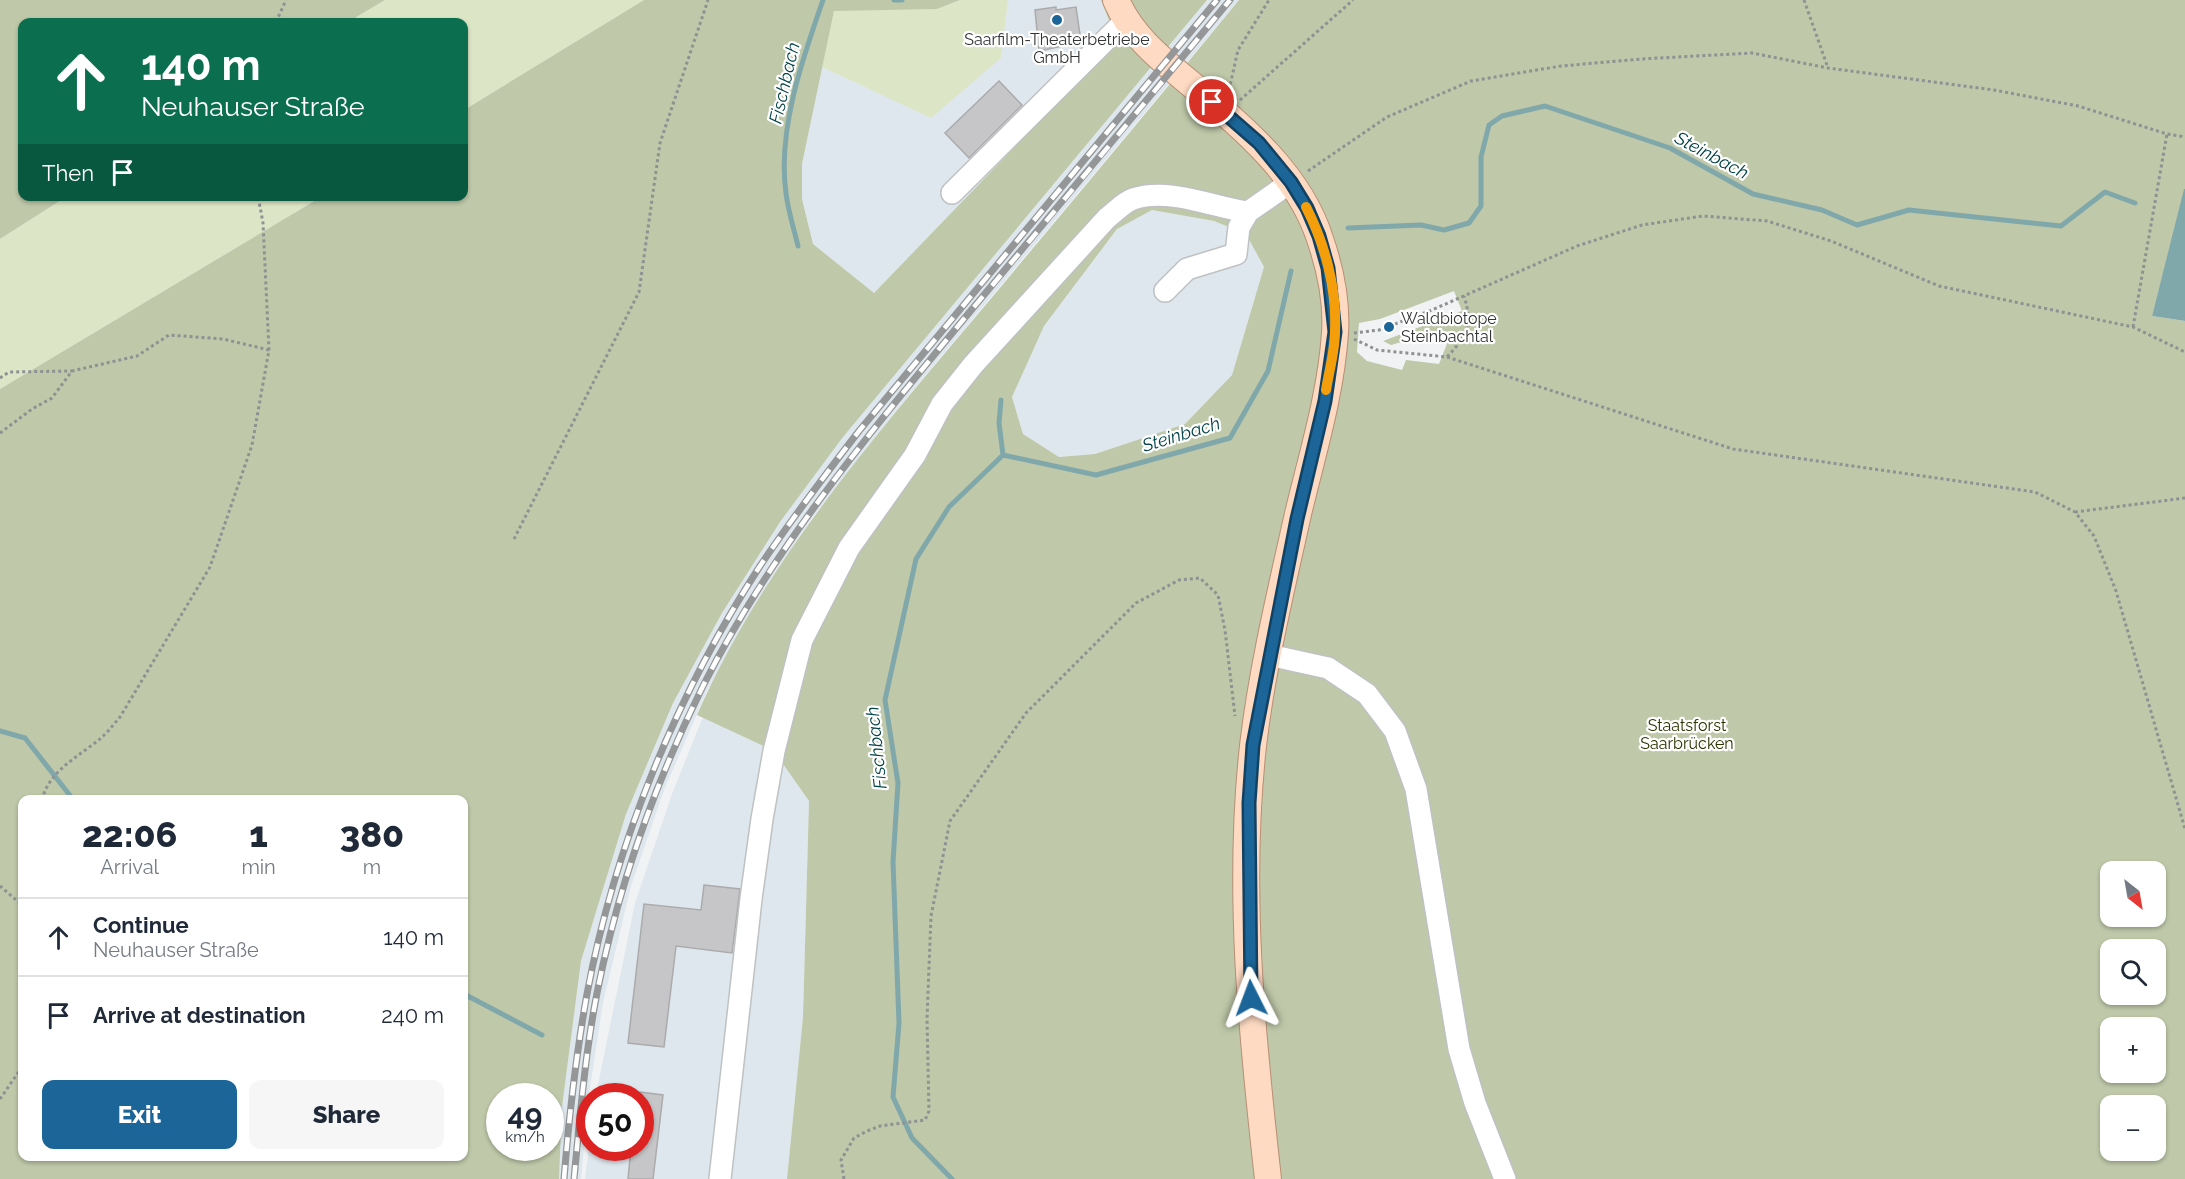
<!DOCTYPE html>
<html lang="en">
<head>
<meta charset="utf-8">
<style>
	body { margin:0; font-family:Raleway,sans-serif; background:#f6f6f7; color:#1f2937; height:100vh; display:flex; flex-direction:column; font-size:22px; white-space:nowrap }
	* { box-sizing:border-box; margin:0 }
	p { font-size:20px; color:#747a83 }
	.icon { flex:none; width:33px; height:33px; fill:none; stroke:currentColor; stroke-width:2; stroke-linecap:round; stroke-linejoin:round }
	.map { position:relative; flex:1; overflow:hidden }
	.details { position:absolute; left:18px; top:795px; width:450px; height:366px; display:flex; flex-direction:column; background:#fff; border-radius:12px; box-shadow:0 2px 4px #0004 }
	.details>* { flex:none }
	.guide { position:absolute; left:18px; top:18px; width:450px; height:183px; border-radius:12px; box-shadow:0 2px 4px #0004; background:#0b6e4f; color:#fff; overflow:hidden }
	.needle { width:39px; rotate:149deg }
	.tools { position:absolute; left:2100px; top:861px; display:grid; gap:12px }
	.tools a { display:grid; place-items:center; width:66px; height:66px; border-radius:12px; background:#fff; box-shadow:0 2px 4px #0004; font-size:30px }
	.speed { position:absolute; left:486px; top:1083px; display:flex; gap:12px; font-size:30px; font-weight:700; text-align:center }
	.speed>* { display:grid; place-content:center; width:78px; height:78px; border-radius:50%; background:#fff; box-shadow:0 2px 4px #0004; line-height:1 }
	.speed small { font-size:15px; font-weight:400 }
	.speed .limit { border:9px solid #d22; background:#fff; color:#111 }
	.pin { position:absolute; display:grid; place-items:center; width:51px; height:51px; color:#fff; margin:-26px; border:3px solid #fff; border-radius:50%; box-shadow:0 2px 6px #0007 }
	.me { position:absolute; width:66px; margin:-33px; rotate:357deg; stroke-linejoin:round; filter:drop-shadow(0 0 4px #0008) }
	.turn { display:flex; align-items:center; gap:21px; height:126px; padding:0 24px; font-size:27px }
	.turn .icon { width:78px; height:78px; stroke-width:2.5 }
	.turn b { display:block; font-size:42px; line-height:51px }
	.then { display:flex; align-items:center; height:57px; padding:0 24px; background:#0003; gap:12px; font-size:22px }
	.eta { display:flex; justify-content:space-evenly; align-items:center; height:102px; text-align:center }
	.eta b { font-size:36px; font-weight:800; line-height:42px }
	.cta { display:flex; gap:12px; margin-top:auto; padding:12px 24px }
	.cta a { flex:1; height:69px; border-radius:12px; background:#1b6598; color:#fff; font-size:24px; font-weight:800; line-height:69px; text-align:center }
	.cta a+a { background:#f6f6f7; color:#1f2937 }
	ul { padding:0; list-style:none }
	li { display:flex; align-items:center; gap:18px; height:78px; padding:0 24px; border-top:2px solid #e0e1e3 }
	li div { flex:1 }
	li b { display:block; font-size:22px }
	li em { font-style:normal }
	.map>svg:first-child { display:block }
</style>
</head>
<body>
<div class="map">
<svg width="2185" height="1179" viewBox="0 0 2185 1179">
	<rect width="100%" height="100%" fill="#f0f2f4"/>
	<path fill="#dee7ed" d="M 1008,0 L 1101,0 L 1117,41 L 874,293 L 813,244 L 802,199 L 802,164 L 822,67 L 869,89 L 1001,58 Z
		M 1207,0 L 1239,0 L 895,412 L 810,521 L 756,605 L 707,691 L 664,790 L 631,886 L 603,1003 L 589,1094 L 581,1179 L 559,1179 L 562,1107 L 581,961 L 626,814 L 673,703 L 722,613 L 780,522 L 843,437 Z
		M 1152,210 L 1214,221 L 1246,234 L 1264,267 L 1232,375 L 1185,424 L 1095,454 L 1059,457 L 1023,434 L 1012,397 L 1044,326 L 1117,229 Z
		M 703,717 L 774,751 L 809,801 L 803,1017 L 787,1179 L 585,1179 L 589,1146 L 640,1148 L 640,1096 L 596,1096 L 597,1090 L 635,903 L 672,794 Z"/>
	<path fill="#dde5c7" d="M 385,0 L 644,0 L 464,110 L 464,22 L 348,22 Z
		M 960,0 L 1008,0 L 1001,58 L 931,118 L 822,67 L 834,10 L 937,9 Z
		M 66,197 L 321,197 L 0,389 L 0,239 Z"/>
	<path fill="#bfc8a9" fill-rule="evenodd" d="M 0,0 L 385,0 L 348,22 L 22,22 L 22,196 L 66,197 L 0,239 Z
		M 644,0 L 960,0 L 937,9 L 834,11 L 802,164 L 802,199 L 813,244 L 874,293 L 1117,41 L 1101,0 L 1207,0 L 843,437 L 780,522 L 722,613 L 673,703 L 626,814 L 581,961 L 562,1107 L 559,1179 L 0,1179 L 0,389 L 321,197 L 464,196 L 464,110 ZM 22,800 L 464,800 L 464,1156 L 22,1156 ZM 500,1096 L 550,1096 L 550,1148 L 500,1148 Z
		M 1239,0 L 2185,0 L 2185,189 L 2152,316 L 2185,321 L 2185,1179 L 787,1179 L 803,1017 L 809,801 L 774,751 L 697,715 C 762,566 874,437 978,314 C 1065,210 1153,105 1239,0 ZM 1152,210 L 1214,221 L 1246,234 L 1264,267 L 1232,375 L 1185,424 L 1095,454 L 1059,457 L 1023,434 L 1012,397 L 1044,326 L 1117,229 ZM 1454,291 L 1462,311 L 1383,341 L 1391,345 L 1429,334 L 1452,331 L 1439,364 L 1406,360 L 1402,370 L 1367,361 L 1357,352 L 1359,323 L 1380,319 ZM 2110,872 L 2156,872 L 2156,916 L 2110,916 ZM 2110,950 L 2156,950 L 2156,994 L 2110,994 ZM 2110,1028 L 2156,1028 L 2156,1072 L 2110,1072 ZM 2110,1106 L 2156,1106 L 2156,1150 L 2110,1150 Z"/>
	<path fill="#80a8ab" d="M 2184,189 L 2185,189 L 2185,321 L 2152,316 Z"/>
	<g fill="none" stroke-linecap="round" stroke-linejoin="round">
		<path stroke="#80a8ab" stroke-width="5" d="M 894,0 L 902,0
			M 1348,228 L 1421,225 L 1444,230 L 1469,223 L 1481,206 L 1481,157 L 1489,125 L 1502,116 L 1545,106 L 1670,148 L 1753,194 L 1822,210 L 1857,225 L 1909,210 L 2061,226 L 2105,192 L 2135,203
			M 798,246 C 794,229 788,211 786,193 C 777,131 803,57 823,0
			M 1003,455 L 1096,475 L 1230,438 L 1268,371 L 1291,271
			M 0,731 L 25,738 L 72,798 L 76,800
			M 464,994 L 542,1035
			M 952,1179 L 912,1138 L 893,1097 L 899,1023 L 893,862 L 898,783 L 885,700 L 916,559 L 949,507 L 1003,455 L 999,423 L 1001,400"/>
	</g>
	<path fill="#c6c6c8" stroke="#ababad" stroke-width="1.5" d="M 1056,7 L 1056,10 L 1076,7 L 1081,42 L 1039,51 L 1035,10 Z
		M 999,81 L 1022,105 L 969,158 L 945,133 Z
		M 704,885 L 740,889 L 732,953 L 676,946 L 664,1047 L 628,1043 L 644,904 L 701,910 Z
		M 640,1092 L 663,1095 L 653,1179 L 628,1179 L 631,1148 L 640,1148 Z"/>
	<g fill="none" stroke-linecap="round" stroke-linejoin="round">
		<g stroke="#bfc1c2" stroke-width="24">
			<path id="minor" d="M 952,193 L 1125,21
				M 1165,291 L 1187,269 L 1236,254 L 1239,227 L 1248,212
				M 1269,655 L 1328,668 L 1367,694 L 1395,731 L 1416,789 L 1459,1049 L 1475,1103 L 1505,1179
				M 720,1179 L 751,899 L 762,819 L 774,751 L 802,640 L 849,548 L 915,455 L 942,404 L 973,365 L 1107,218 C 1115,212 1124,202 1133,199 C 1169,187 1212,207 1248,212 L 1291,182"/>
		</g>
		<g stroke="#b78f75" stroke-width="28">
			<path id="major" d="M 1116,0 C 1132,37 1161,59 1191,84 C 1242,127 1299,173 1320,239 C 1330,268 1337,302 1335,333 C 1331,394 1312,455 1298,514 C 1281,590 1262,669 1253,746 C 1237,890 1252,1036 1268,1179"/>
		</g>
		<path stroke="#8f9192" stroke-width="3" stroke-dasharray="3 3" stroke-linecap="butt" d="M 1804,0 L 1828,68
			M 276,22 L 286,0
			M 1229,90 L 1238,50 L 1269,0
			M 1240,100 L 1353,0
			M 1308,171 L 1387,117 L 1471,81 L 1561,66 L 1641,59 L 1752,53 L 1828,68 L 1994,90 L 2078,106 L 2167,134 L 2185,137
			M 2133,327 L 2167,134
			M 1354,333 L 1379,330 L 1432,310 L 1577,246 L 1642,225 L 1703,216 L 1767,221 L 1831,241 L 1939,286 L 2133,327 L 2185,352
			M 1354,339 L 1377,350 L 1447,357 C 1466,337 1473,323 1464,296
			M 1447,357 L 1733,449 L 2035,492 L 2075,512 L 2094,536 L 2116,591 L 2185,829
			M 0,378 L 9,372 L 72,371
			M 0,433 L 32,409 L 52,398 L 72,371 L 137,356 L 169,335 L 223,339 L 269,350
			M 2075,512 L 2185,498
			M 514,539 L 639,292 L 660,143 L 708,0
			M 42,800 C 49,770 80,756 101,738 C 108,732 114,724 120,717 L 210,567 L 252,445 L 269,350 L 263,223 L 258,196
			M 0,886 L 22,905
			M 20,902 L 22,892
			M 0,1099 L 22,1067
			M 844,1179 L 841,1160 L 854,1138 L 867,1131 L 880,1126 L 925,1120 L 929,1111 L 927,1019 L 931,916 L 950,821 L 1026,713 L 1136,603 L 1179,580 L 1200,578 L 1218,595 L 1225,630 L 1235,716"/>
		<use href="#minor" stroke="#fff" stroke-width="21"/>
		<use href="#major" stroke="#fedac2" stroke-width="26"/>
		<g stroke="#949697" stroke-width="7">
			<path id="rail" d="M 564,1179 C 569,1117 576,1055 587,994 C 615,844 677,694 760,566 C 791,520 825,475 859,431 L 1217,0
				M 574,1179 C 580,1117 585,1054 597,993 C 618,887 655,783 703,686 C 772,549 871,431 968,314 C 1056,210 1143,105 1230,0"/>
		</g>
		<use href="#rail" stroke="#fff" stroke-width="4.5" stroke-dasharray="14" stroke-linecap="butt"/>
	</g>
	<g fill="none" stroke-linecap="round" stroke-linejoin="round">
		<g stroke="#124263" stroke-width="15">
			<path id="route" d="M 1212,102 L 1259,143 L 1291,182 L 1307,208 L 1319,236 L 1328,268 L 1335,332 L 1325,401 L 1297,519 L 1253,745 L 1249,803 L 1251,998"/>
		</g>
		<use href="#route" stroke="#1b6598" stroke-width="10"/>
		<path stroke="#f59e0b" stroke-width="10" d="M 1306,207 C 1325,244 1337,289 1335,331 C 1335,351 1329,371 1326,390"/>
	</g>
	<g fill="#1b6598" stroke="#fff" stroke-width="2">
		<circle cx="1057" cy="20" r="6"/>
		<circle cx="1389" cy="327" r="6"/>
	</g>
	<g text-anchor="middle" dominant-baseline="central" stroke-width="4.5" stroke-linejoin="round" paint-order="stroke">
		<g font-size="16" fill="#323333" stroke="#fff">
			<text x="1057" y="39">Saarfilm-Theaterbetriebe<tspan x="1057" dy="18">GmbH</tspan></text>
			<text x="1401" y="318" text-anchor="start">Waldbiotope<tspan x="1401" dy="18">Steinbachtal</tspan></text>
		</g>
		<g font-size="16" fill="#2a3400" stroke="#fff">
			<text x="1687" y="725">Staatsforst<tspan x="1687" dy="18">Saarbrücken</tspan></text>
		</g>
		<g font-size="18" font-style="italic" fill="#024347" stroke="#fff">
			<text transform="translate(784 83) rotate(-77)">Fischbach</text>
			<text transform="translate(1712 155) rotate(28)">Steinbach</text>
			<text transform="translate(1181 434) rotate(-17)">Steinbach</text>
			<text transform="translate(876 748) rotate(-96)">Fischbach</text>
		</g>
	</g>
</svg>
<div class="tools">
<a><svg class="needle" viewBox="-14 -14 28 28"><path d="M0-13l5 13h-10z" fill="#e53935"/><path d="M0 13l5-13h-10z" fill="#747a83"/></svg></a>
<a><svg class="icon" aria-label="search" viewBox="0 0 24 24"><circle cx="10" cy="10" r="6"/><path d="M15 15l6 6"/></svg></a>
<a>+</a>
<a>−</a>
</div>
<div class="speed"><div>49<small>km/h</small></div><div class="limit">50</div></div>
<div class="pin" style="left:1212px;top:102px;background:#d93025"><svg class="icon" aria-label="arrive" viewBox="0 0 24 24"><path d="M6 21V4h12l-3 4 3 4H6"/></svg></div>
<svg class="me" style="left:1251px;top:998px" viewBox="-20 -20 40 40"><path d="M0-17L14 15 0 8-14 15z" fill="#1b6598" stroke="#fff" stroke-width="4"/></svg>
<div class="guide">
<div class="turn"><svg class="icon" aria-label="ahead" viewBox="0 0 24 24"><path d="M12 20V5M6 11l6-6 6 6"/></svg><div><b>140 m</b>Neuhauser Straße</div></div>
<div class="then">Then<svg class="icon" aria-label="arrive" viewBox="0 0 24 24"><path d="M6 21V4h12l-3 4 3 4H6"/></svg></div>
</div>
<section class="details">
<div class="eta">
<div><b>22:06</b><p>Arrival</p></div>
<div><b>1</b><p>min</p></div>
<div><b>380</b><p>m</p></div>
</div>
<ul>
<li><svg class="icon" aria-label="ahead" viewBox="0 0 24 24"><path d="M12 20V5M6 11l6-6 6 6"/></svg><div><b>Continue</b><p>Neuhauser Straße</p></div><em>140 m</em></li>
<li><svg class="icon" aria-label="arrive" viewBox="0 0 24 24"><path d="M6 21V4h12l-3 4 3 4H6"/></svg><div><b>Arrive at destination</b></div><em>240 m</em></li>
</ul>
<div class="cta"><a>Exit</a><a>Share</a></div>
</section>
</div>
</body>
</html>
